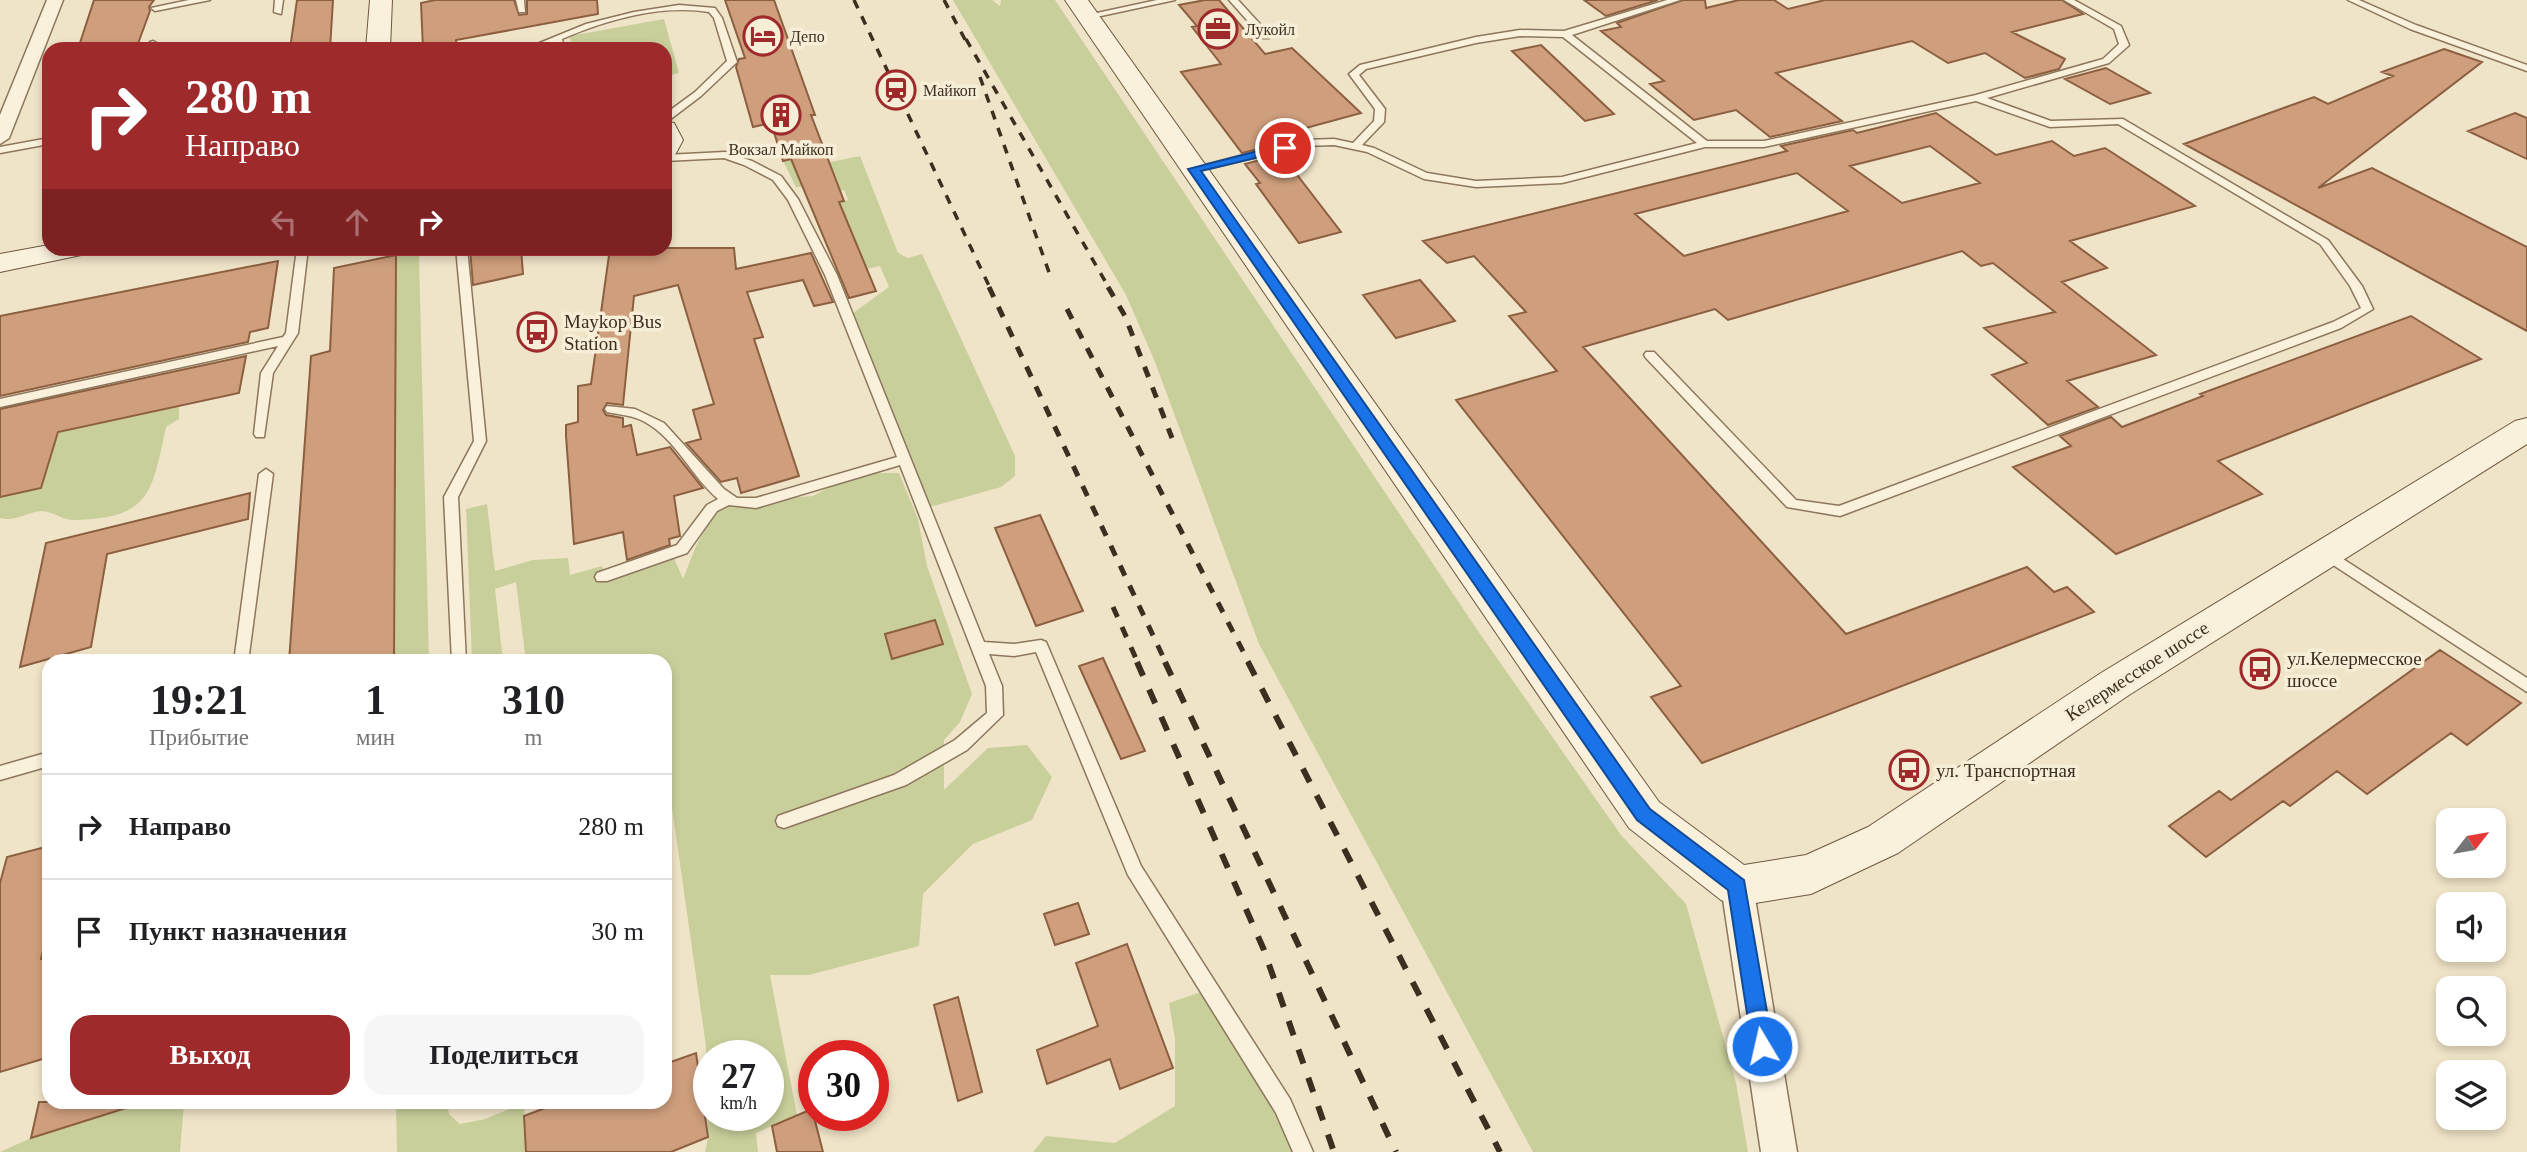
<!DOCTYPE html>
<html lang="ru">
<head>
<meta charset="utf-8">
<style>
	body { margin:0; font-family:Georgia,serif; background:#f6f6f6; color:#202124; height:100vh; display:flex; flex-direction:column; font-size:26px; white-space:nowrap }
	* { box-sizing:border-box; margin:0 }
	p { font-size:23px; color:#757577 }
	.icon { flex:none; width:38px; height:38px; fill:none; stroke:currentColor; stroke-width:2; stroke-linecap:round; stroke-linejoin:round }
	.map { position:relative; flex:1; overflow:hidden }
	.drawer { position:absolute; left:42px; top:654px; width:630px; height:455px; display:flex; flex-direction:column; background:#fff; border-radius:21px; box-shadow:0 4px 10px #0003 }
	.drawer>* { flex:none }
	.banner { position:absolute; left:42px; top:42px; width:630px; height:214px; border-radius:21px; box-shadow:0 4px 10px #0003; background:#9e2a2b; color:#fff; overflow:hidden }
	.needle { width:46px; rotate:59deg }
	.controls { position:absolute; left:2436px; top:808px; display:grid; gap:14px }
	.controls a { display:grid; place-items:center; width:70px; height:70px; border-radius:14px; background:#fff; box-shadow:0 4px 10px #0003; font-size:35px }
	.speed { position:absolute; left:693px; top:1040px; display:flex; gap:14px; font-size:35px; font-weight:700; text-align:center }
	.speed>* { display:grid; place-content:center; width:91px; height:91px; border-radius:50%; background:#fff; box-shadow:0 4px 10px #0003; line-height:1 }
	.speed small { font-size:18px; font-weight:400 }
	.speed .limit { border:10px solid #d22; background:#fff; color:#111 }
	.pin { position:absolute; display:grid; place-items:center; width:60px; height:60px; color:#fff; margin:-30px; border:4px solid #fff; border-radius:50%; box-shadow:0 2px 7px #0007 }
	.me { position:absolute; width:77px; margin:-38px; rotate:351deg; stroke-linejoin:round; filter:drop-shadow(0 0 5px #0008) }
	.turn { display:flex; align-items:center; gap:24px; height:147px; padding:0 28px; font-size:32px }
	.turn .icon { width:91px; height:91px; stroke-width:2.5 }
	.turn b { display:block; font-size:49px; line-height:60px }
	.lanes { display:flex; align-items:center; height:66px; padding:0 28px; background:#0003; justify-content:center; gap:35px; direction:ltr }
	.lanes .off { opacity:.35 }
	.eta { display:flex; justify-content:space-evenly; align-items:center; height:119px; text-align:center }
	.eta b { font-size:42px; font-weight:800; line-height:49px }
	.primary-button { display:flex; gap:14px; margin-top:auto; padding:14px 28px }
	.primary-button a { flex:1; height:80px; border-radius:21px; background:#9e2a2b; color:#fff; font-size:28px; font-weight:800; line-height:80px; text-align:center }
	.primary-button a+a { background:#f6f6f6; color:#202124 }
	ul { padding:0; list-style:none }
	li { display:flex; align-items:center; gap:21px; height:105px; padding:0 28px; border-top:2px solid #e0e0e0 }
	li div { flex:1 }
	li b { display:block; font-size:26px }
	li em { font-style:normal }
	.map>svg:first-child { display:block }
</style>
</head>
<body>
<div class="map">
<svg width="2527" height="1152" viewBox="0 0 2527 1152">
	<rect width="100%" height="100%" fill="#f0e4c8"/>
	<path fill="#c9cf9b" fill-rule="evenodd" d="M 953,0 L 992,0 L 1000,6 L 1001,0 L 1055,0 L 1478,631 L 1621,835 L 1686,904 L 1736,1083 L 1748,1152 L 1533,1152 L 1259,644 L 1155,362 L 1126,295 Z
		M 664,19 L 679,73 L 665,76 L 665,49 L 572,49 L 570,36 Z
		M 825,152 L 830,162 L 860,156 L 898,253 L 908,258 L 922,254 L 1015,456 L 1015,476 L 1001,487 L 930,507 L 853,313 L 889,287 L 880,266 L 867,269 L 838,203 L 848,200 L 844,190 L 833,192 L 831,188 L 796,187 L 783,161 Z
		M 396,249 L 424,249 L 419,256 L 429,661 L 394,662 Z
		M 179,406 L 179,419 L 166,427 C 152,492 151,519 73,520 C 62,520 52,511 42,511 C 27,512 16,522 0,518 L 0,444 Z
		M 874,473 L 899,473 L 918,519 L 927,566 L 972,694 L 960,722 L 944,740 L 944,790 L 988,748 L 1027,745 L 1052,777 L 1032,820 L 973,844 L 923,894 L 919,946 L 809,975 L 770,975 L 797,1115 L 756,1133 L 758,1152 L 705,1152 L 708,1137 L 706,1046 L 665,759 L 665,662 L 472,661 L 466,509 L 487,504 L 495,571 L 533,560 L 568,558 L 570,575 L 602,566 L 604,571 L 671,551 L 683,579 L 696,546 L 714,513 L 725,506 L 751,506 L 787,498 L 813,496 L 838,482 ZM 516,582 L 525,654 L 503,661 L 495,589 ZM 709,1055 L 768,1055 L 768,1115 L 709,1115 Z
		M 1201,992 L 1298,1152 L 1033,1152 L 1046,1136 L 1115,1143 L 1175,1106 L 1175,1039 L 1169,1003 Z
		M 145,1103 L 184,1103 L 180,1152 L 0,1152 L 31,1138 Z
		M 396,1103 L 447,1103 L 449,1114 L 460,1124 L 485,1119 L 524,1103 L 526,1152 L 397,1152 Z"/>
	<path fill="#cf9f7d" stroke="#8d5f41" stroke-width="2" fill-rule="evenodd" d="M 94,0 L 154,0 L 149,7 L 150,11 L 136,49 L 78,49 Z
		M 297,0 L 333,0 L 330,49 L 290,49 Z
		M 435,0 L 514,0 L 519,15 L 527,14 L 527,0 L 597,0 L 598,14 L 456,40 L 456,43 L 423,49 L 421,3 Z
		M 725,0 L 774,0 L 815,115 L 811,115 L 844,201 L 839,202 L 876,291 L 849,298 L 791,159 L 783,161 L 771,123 L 753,127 L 736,67 L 739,59 L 745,58 Z
		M 1205,0 L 1219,0 L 1265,54 L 1292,48 L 1361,113 L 1280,135 L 1286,142 L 1242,153 L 1181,72 L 1221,64 L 1192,27 L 1197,26 L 1179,5 Z
		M 1584,0 L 1658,0 L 1606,16 Z
		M 1683,0 L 1705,0 L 1706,8 L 1739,0 L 1774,0 L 1788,9 L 1825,0 L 2062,0 L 2083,14 L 2012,32 L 2065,59 L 2059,69 L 2025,78 L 1985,53 L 1948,63 L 1912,41 L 1776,73 L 1842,121 L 1770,137 L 1736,110 L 1694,120 L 1650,84 L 1664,81 L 1601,31 L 1621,27 L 1617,23 Z
		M 1541,45 L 1614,114 L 1585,121 L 1512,51 Z
		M 2444,49 L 2482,62 L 2318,188 L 2372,168 L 2527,247 L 2527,331 L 2184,144 L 2314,97 L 2328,104 L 2393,76 L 2382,72 Z
		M 2106,68 L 2150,93 L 2110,104 L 2065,79 Z
		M 1936,113 L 1996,155 L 2052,141 L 2074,156 L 2105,148 L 2195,206 L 2070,241 L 2107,268 L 2062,282 L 2156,355 L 2067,381 L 2098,407 L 2048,425 L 1992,375 L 2027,363 L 1984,328 L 2055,312 L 1993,263 L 1981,266 L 1962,251 L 1728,320 L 1715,309 L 1583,347 L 1846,634 L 2027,567 L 2054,592 L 2067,587 L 2094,612 L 1702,763 L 1651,697 L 1681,686 L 1456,400 L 1557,371 L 1509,316 L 1526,312 L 1474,256 L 1447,263 L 1423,241 L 1787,151 L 1781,146 L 1853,130 L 1857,133 ZM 1930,146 L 1980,183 L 1902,203 L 1850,166 ZM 1797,173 L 1848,211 L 1684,256 L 1635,214 Z
		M 2515,113 L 2527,118 L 2527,159 L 2468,131 Z
		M 1294,151 L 1302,160 L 1288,163 L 1341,232 L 1299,243 L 1256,184 L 1260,183 L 1245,164 Z
		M 470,248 L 521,248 L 523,274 L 473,285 Z
		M 610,248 L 734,248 L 736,269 L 811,253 L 833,302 L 814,306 L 803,280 L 747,292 L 763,337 L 754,339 L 799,476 L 741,493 L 737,478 L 721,482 L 686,443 L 701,439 L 693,410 L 714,404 L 678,285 L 634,296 L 623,405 L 607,403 L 603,410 L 606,415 L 623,418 L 623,427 L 631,425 L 637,455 L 670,447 L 703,488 L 674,496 L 680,536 L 669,539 L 670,545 L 627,560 L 623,532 L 574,544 L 566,436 L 566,425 L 578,422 L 578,386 L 591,384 Z
		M 396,255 L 394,662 L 289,662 L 311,356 L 330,351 L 334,268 Z
		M 278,261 L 268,328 L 250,332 L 248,342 L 0,396 L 0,316 Z
		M 1420,280 L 1455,321 L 1396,338 L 1363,295 Z
		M 2411,316 L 2481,359 L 2218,461 L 2262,494 L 2116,554 L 2013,467 L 2071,446 L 2060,436 L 2111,417 L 2122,427 L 2203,396 L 2200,394 Z
		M 246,356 L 239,393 L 58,432 L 41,488 L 0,497 L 0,409 Z
		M 250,493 L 248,519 L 107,554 L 91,647 L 20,667 L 46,543 Z
		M 1040,515 L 1083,611 L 1036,626 L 995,528 Z
		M 935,620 L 943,644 L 892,659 L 885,634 Z
		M 2440,650 L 2521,703 L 2467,745 L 2451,733 L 2367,794 L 2337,771 L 2290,806 L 2283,801 L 2206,857 L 2169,826 L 2219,791 L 2231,800 Z
		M 1103,658 L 1145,751 L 1121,759 L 1079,666 Z
		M 49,846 L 49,927 L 41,959 L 49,960 L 49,1057 L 0,1072 L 0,883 L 7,857 Z
		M 1078,903 L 1089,934 L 1055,945 L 1044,914 Z
		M 1127,944 L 1173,1068 L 1120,1089 L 1110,1059 L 1047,1084 L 1037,1050 L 1098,1026 L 1076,963 Z
		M 958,997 L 982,1092 L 958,1101 L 934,1005 Z
		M 696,1053 L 708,1137 L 671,1152 L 526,1152 L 524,1116 L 561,1102 L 665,1102 L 665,1064 Z
		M 39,1102 L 125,1102 L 126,1108 L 31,1138 Z
		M 812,1109 L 823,1152 L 777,1152 L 772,1126 Z"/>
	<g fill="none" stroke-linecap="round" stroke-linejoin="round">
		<g stroke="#8d765c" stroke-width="3">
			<path id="lane" d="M 189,0 L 210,0 L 155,11 L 151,8 Z
				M 275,0 L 283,0 L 281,14 L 274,12 Z
				M 516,0 L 524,0 L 525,12 L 519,12 Z
				M 1157,0 L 1175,0 L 1087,19 L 1083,16 Z
				M 1229,0 L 1238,0 L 1269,34 L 1269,38 L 1263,38 Z
				M 1667,0 L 1680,0 L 1572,35 L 1707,141 L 1764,141 L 1976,95 L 2103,59 L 2119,44 L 2114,29 L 2064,0 L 2074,0 L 2121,26 L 2129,45 L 2127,47 L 2109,63 L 1987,98 L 2051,121 L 2123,119 L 2328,240 L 2362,286 L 2373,309 L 2341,328 L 1840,516 L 1787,507 L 1646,358 L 1644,355 L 1646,352 L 1654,352 L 1796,500 L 1839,506 L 2333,322 L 2361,308 L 2350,286 L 2320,244 L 2118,124 L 2050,127 L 1976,101 L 1764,147 L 1705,147 L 1562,183 L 1476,187 L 1424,179 L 1367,152 L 1334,145 L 1303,146 L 1194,172 L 1189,169 L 1303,140 L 1334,139 L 1353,143 L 1374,121 L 1375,109 L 1349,74 L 1360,65 L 1476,37 L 1520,30 L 1564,31 ZM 1520,36 L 1563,37 L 1697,143 L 1562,177 L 1476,181 L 1427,173 L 1374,148 L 1362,145 L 1384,122 L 1385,109 L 1359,75 L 1366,69 L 1476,43 Z
				M 2348,0 L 2359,0 L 2416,25 L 2527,65 L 2527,71 L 2410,29 Z
				M 679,5 L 715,8 L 722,18 L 737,62 L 701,96 L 668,121 L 665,122 L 665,114 L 695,92 L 727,61 L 714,18 L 709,12 C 662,4 605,20 562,39 L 564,49 L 554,49 L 553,43 L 538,49 L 525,49 L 586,24 L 634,12 Z
				M 153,41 L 158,44 L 157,49 L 147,49 L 150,42 Z
				M 49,138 L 49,144 L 0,153 L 0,147 Z
				M 725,152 L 752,161 L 781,176 L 798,199 L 837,275 L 984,642 L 1014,644 L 1041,640 L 1046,642 L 1141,866 L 1290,1099 L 1313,1152 L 1293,1152 L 1276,1113 L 1128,875 L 1036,652 L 1014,656 L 989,654 L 1002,686 L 1003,715 L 967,750 L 906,785 L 784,828 L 778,826 L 776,821 L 778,816 L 894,775 L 955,740 L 987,713 L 986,686 L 900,465 L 756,508 L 729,505 L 717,511 L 687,553 L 607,581 L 597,581 L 595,577 L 597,573 L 677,545 L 707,505 L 718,499 C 691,476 676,439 645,422 C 633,415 620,415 607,412 L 605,409 L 607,406 L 635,409 L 664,423 L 724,489 L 737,498 L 756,498 L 897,457 L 825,275 L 788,200 L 773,180 L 744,165 L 724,158 L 665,161 L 665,155 Z
				M 297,248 L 308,248 L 298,333 L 273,373 L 264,437 L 256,437 L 254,434 L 261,373 L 278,346 L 0,407 L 0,399 L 283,337 L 286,333 Z
				M 456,248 L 467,248 L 486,441 L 458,497 L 466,662 L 452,662 L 444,497 L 474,441 Z
				M 266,469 L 273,474 L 248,662 L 234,662 L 259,474 Z
				M 2326,548 L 2527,678 L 2527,692 L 2321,557 L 2319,553 L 2321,549 Z
				M 49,752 L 49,766 L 0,780 L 0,766 Z"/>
		</g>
		<g stroke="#8d765c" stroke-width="3">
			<path id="street" d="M 47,0 L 63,0 L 9,138 L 0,144 L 0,115 Z
				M 1737,872 L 1748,876 L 1753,886 L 1797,1152 L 1761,1152 L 1721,886 L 1726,876 Z"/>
		</g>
		<g stroke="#6f573f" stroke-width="2">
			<path id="secondary" d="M 370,0 L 392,0 L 390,49 L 366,49 Z
				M 1065,0 L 1088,0 L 1659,802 L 1744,865 L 1806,855 L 1868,827 L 2101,673 L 2515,421 L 2527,418 L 2527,444 L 2129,695 L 1898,853 L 1811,894 L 1737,906 L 1721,900 L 1629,828 Z
				M 665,121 L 674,123 L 683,140 L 674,157 L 665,159 Z
				M 49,245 L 49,248 L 90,248 L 86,254 L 0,272 L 0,254 Z"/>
		</g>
		<use href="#lane" fill="#faf1dc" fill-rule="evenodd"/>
		<use href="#street" fill="#faf1dc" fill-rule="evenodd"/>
		<use href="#secondary" fill="#faf1dc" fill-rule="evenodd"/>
		<path stroke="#3d2e20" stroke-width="3.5" stroke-dasharray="9 9" stroke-linecap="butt" d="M 854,0 L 990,288
			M 944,0 L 969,47
			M 966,39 L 1109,288
			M 980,77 L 1051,278"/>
		<path stroke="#3d2e20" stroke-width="5" stroke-dasharray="11 11" stroke-linecap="butt" d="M 989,287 L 1166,663
			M 1108,287 L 1125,316 L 1172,438
			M 1067,309 L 1249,663
			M 1113,607 L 1138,663"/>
		<path stroke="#3d2e20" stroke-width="6" stroke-dasharray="15 15" stroke-linecap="butt" d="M 1137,662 L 1264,950 L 1334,1152
			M 1165,662 L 1396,1152
			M 1248,662 L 1500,1152"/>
	</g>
	<path fill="#1a73e8" stroke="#114b97" stroke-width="2" d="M 1285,144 L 1291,148 L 1289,150 L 1201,171 L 1650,809 L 1744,880 L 1773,1046 L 1770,1053 L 1762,1056 L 1755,1053 L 1752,1046 L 1728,890 L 1637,820 L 1188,169 Z"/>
	<defs>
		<g id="office-ring" transform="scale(2.0125)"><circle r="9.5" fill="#f7eed8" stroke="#9e2a2b" stroke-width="1.5"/><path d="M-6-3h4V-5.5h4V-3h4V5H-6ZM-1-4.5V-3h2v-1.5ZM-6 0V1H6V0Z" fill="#9e2a2b"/></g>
		<g id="hotel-ring" transform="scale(2.0125)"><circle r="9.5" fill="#f7eed8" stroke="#9e2a2b" stroke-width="1.5"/><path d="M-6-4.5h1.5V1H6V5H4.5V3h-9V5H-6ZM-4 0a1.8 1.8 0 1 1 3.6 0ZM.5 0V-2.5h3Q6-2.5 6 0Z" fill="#9e2a2b"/></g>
		<g id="station-ring" transform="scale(2.0125)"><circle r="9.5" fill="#f7eed8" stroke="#9e2a2b" stroke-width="1.5"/><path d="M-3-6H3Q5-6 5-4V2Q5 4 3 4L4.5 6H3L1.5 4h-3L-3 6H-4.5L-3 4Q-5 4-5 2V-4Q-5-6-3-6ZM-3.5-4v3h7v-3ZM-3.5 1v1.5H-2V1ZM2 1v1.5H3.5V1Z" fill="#9e2a2b"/></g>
		<g id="building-ring" transform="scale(2.0125)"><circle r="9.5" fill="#f7eed8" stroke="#9e2a2b" stroke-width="1.5"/><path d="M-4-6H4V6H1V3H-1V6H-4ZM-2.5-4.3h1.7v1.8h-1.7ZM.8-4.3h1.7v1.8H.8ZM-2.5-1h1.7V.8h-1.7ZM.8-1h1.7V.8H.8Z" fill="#9e2a2b"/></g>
		<g id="bus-ring" transform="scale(2.0125)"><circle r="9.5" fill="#f7eed8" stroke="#9e2a2b" stroke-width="1.5"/><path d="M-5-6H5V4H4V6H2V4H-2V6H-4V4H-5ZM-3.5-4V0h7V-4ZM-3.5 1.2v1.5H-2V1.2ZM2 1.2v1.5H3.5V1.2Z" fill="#9e2a2b"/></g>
	</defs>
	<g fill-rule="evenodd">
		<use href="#office-ring" x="1218" y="29"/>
		<use href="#hotel-ring" x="763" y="36"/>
		<use href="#station-ring" x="896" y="90"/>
		<use href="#building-ring" x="781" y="115"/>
		<use href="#bus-ring" x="537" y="332"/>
		<use href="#bus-ring" x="2260" y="669"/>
		<use href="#bus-ring" x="1909" y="770"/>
	</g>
	<g text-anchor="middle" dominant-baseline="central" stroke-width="7" stroke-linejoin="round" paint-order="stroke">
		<g font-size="16" fill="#3d2e20" stroke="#f7eed8" text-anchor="start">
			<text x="1245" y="29">Лукойл</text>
			<text x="790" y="36">Депо</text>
			<text x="923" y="90">Майкоп</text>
			<text x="781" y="149" text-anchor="middle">Вокзал Майкоп</text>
		</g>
		<g font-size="19" fill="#3d2e20" stroke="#f7eed8" text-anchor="start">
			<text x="564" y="321">Maykop Bus<tspan x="564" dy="22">Station</tspan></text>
			<text x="2287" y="658">ул.Келермесское<tspan x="2287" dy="22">шоссе</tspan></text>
			<text x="1936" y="770">ул. Транспортная</text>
		</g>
		<g font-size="19" fill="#3d2e20" stroke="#f7eed8">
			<text transform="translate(2137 671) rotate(-33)">Келермесское шоссе</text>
		</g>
	</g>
</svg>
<div class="controls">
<a><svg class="needle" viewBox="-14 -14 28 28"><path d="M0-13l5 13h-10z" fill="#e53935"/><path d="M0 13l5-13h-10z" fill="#757577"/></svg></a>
<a><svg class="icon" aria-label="sound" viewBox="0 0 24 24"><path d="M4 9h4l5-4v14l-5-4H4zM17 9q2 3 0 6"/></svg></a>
<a><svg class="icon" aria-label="search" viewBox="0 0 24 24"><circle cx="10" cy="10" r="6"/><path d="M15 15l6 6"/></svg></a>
<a><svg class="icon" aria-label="layers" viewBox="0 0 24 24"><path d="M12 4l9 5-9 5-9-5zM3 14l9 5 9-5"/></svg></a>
</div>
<div class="speed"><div>27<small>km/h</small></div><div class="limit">30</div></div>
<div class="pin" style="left:1285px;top:148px;background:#d93025"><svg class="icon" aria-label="arrive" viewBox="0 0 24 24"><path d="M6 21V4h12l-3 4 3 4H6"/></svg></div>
<svg class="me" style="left:1762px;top:1046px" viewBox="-20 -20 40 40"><circle r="17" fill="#1a73e8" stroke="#fff" stroke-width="3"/><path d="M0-11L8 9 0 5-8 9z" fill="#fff"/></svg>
<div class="banner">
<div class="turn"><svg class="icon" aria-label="right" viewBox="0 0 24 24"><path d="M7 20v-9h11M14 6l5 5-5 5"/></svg><div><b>280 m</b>Направо</div></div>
<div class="lanes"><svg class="icon off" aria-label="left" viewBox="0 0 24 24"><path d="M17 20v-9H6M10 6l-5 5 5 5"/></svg><svg class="icon off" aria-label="ahead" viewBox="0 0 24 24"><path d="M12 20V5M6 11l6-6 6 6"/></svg><svg class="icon" aria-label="right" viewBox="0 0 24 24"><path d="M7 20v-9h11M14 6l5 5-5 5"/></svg></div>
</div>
<section class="drawer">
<div class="eta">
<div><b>19:21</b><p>Прибытие</p></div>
<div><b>1</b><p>мин</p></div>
<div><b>310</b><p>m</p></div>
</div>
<ul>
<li><svg class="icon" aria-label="right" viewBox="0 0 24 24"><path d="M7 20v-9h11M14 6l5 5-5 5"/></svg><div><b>Направо</b></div><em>280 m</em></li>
<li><svg class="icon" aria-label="arrive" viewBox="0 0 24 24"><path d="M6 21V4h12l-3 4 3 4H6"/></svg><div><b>Пункт назначения</b></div><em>30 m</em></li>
</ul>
<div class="primary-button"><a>Выход</a><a>Поделиться</a></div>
</section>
</div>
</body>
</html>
